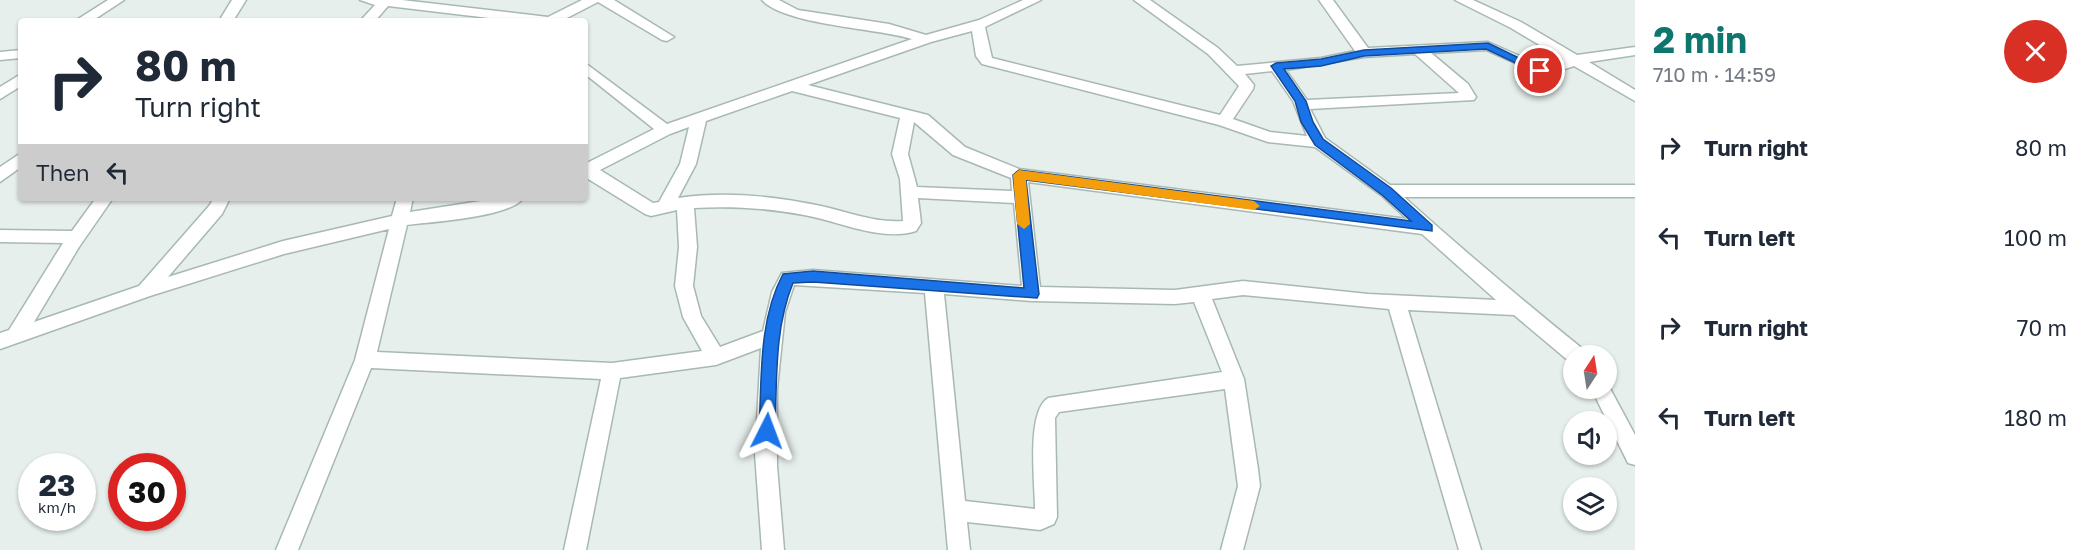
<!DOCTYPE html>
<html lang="en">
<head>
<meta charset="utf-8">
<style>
	body { margin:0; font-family:"Golos Text",sans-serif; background:#f6f6f7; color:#1f2937; height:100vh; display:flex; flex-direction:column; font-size:22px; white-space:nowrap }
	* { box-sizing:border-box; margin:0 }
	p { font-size:20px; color:#747a83 }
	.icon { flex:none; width:33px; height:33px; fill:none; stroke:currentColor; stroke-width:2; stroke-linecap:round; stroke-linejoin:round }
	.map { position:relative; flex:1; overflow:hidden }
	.details { display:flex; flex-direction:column; background:#fff; width:450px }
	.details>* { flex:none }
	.top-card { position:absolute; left:18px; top:18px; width:570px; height:183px; border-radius:6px; box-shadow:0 2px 4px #0004; background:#fff; color:#1f2937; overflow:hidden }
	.needle { width:39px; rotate:12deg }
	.fabs { position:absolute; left:1563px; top:345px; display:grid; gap:12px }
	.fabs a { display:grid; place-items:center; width:54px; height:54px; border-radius:50%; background:#fff; box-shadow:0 2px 4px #0004; font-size:30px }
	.speed { position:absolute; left:18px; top:453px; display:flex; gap:12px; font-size:30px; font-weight:700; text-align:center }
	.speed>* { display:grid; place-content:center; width:78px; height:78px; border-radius:50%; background:#fff; box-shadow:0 2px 4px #0004; line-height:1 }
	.speed small { font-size:15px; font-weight:400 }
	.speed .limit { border:9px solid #d22; background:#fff; color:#111 }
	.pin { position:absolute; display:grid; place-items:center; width:51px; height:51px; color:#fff; margin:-26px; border:3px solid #fff; border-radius:50%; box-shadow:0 2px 6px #0007 }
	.me { position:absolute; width:66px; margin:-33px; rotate:3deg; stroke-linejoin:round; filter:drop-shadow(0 0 4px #0008) }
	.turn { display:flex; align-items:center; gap:21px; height:126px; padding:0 18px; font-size:27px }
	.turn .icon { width:78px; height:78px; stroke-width:2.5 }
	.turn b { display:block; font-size:42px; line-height:51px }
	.then { display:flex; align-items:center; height:57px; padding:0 18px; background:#0003; gap:12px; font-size:22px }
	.round { display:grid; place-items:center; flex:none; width:63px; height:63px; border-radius:32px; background:#f6f6f7 }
	.head { display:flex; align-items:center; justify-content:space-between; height:102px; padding:0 18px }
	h1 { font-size:36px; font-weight:700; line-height:45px; color:#0f766e }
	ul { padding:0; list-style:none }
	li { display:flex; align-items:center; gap:18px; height:90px; padding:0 18px }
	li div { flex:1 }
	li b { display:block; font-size:22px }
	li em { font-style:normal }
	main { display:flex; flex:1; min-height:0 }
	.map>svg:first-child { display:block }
</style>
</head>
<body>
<main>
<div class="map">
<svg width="1635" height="550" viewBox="0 0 1635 550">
	<rect width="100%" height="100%" fill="#e6efeb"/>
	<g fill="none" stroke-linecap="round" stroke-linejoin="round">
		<g stroke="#a8b8b2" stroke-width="3">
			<path id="minor" d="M 108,0 L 124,0 L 92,21 L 75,21 Z
				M 232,0 L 246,0 L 233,21 L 219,21 Z
				M 360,0 L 402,0 L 548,17 L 582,0 L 614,0 L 674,37 L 667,41 L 662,40 L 598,2 L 561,21 L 515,21 L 388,6 L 375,21 L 360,21 L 375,5 Z
				M 762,0 L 779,0 L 798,10 L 889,24 L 926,35 L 979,20 L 1023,0 L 1041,0 L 985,27 L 992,58 L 1220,115 L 1239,86 L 1208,54 L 1134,0 L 1150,0 L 1218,48 L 1237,66 L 1321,58 L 1355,51 L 1319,0 L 1333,0 L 1368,48 L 1488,42 L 1544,67 L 1563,59 L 1511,28 L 1455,0 L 1473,0 L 1521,22 L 1577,55 L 1635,47 L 1635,55 L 1589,62 L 1635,90 L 1635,101 L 1574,66 L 1544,76 L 1486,50 L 1431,53 L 1468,84 L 1476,97 L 1474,100 L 1310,109 L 1325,138 L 1390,185 L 1635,185 L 1635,197 L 1404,197 C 1463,250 1522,300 1584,350 L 1586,356 L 1574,356 L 1574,363 L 1570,362 L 1514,315 L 1408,310 L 1481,550 L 1459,550 L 1389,309 L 1243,295 L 1212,299 L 1244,379 L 1258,469 L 1260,486 L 1243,550 L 1221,550 L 1238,486 L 1225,389 L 1059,412 L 1055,418 L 1057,517 L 1054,524 L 1040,530 L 967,522 L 970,550 L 948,550 L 925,293 L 794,285 L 785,312 L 777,389 L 777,466 L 784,550 L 762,550 L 755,454 L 761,348 L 716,365 L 620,378 L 586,550 L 564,550 L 601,379 L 371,368 L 298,550 L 276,550 L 355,360 L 389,229 L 284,254 L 150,296 L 0,349 L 0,333 L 9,330 L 63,243 L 0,242 L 0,230 L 72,231 L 96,198 L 113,198 L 79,247 L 34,322 L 139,286 L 209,206 L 214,198 L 230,198 L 222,214 L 168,277 L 283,241 L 392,216 L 397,198 L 413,198 L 410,212 L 500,198 L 523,198 C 512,217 430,222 407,225 L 377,352 L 612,363 L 702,351 L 683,317 L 675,286 L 679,247 L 677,210 L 651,216 L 645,214 L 585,177 L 585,164 L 654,129 L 585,74 L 585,63 L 667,124 L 912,39 C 876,28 785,25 762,0 ZM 972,31 L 976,56 L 982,64 L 1219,125 L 1268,142 L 1315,147 L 1381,195 L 1407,219 L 1019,169 L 965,147 L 928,115 L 808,85 L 931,42 ZM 1415,54 L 1459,93 L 1307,100 L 1286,70 L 1364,57 ZM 1272,71 L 1293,101 L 1307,136 L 1270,132 L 1233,119 L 1253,89 L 1254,85 L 1245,74 ZM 792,91 L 900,118 L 892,154 L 900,179 L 903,221 C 875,223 848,212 821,206 C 774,196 726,191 678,198 L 696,164 L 706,121 ZM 914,122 L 953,155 L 1011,178 L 1012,191 L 917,187 L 908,154 ZM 689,127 L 680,164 L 659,202 L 653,203 L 600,170 L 670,134 ZM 1028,182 L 1422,234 L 1496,300 L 1368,294 L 1243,281 L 1175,290 L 1040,287 ZM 918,198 L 1014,203 L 1022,286 L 813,270 L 782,273 L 772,292 L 763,331 L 720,347 L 701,316 L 693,286 L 697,247 L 694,208 C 731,206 767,208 804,215 C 839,221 880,242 916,231 L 921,223 ZM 944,294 L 1032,301 L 1175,304 L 1194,302 L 1222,372 L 1048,398 C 1026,412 1035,484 1035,509 L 965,501 Z
				M 21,50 L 21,58 L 0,60 L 0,52 Z
				M 21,74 L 21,86 L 0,99 L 0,87 Z
				M 21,153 L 21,167 L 0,182 L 0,167 Z
				M 1606,381 L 1635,435 L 1635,465 L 1628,463 L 1591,388 L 1606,388 Z"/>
		</g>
		<use href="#minor" fill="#fff" fill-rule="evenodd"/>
	</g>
	<path fill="#1a73e8" stroke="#114b97" stroke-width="1.5" d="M 1488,43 L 1546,71 L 1537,73 L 1486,49 L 1364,56 L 1321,66 L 1284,69 L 1306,101 L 1313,122 L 1323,139 L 1391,188 L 1432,225 L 1432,231 L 1026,180 L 1039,294 L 1037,298 L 813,282 L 793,283 C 774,329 777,382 775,431 L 773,436 L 767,438 L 762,436 L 759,431 C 762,379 758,321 783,274 L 813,271 L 1024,288 L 1013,175 L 1019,170 L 1411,221 L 1382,195 L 1315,145 L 1301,122 L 1295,101 L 1271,66 L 1276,63 L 1321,59 L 1364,50 Z"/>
	<path fill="#f59e0b" d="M 1019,170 L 1254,201 L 1260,206 L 1254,210 L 1026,180 L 1030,224 L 1024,229 L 1017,224 L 1013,175 Z"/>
</svg>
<div class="fabs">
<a><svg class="needle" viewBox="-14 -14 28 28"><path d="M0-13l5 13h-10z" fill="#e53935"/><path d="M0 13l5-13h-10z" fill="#747a83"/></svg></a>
<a><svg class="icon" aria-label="sound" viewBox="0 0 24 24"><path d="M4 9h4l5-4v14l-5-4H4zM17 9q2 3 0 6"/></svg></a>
<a><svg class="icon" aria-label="layers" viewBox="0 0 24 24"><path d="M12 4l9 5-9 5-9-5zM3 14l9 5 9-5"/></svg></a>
</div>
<div class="speed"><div>23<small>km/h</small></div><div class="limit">30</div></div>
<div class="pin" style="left:1540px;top:71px;background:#d93025"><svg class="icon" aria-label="arrive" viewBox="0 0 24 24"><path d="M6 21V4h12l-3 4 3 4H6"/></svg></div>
<svg class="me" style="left:767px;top:431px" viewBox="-20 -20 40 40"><path d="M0-17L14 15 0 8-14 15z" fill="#1a73e8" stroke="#fff" stroke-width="4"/></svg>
<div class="top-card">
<div class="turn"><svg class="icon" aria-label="right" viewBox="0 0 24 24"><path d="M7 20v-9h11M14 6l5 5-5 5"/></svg><div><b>80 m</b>Turn right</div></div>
<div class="then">Then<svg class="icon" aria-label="left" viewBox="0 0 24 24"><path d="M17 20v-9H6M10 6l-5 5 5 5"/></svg></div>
</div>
</div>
<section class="details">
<div class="head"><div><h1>2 min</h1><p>710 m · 14:59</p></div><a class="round" style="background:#d93025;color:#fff"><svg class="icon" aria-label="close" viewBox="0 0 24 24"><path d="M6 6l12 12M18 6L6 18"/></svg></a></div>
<ul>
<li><svg class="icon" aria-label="right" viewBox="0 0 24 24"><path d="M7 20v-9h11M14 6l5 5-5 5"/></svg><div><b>Turn right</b></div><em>80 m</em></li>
<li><svg class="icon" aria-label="left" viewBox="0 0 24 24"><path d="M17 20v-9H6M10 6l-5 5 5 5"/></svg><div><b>Turn left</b></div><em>100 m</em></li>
<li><svg class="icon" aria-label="right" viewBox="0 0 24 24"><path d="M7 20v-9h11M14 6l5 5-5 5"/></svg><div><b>Turn right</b></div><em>70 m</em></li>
<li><svg class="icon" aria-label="left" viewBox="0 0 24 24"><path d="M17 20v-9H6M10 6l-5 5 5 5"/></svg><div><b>Turn left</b></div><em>180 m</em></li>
</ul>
</section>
</main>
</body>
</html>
